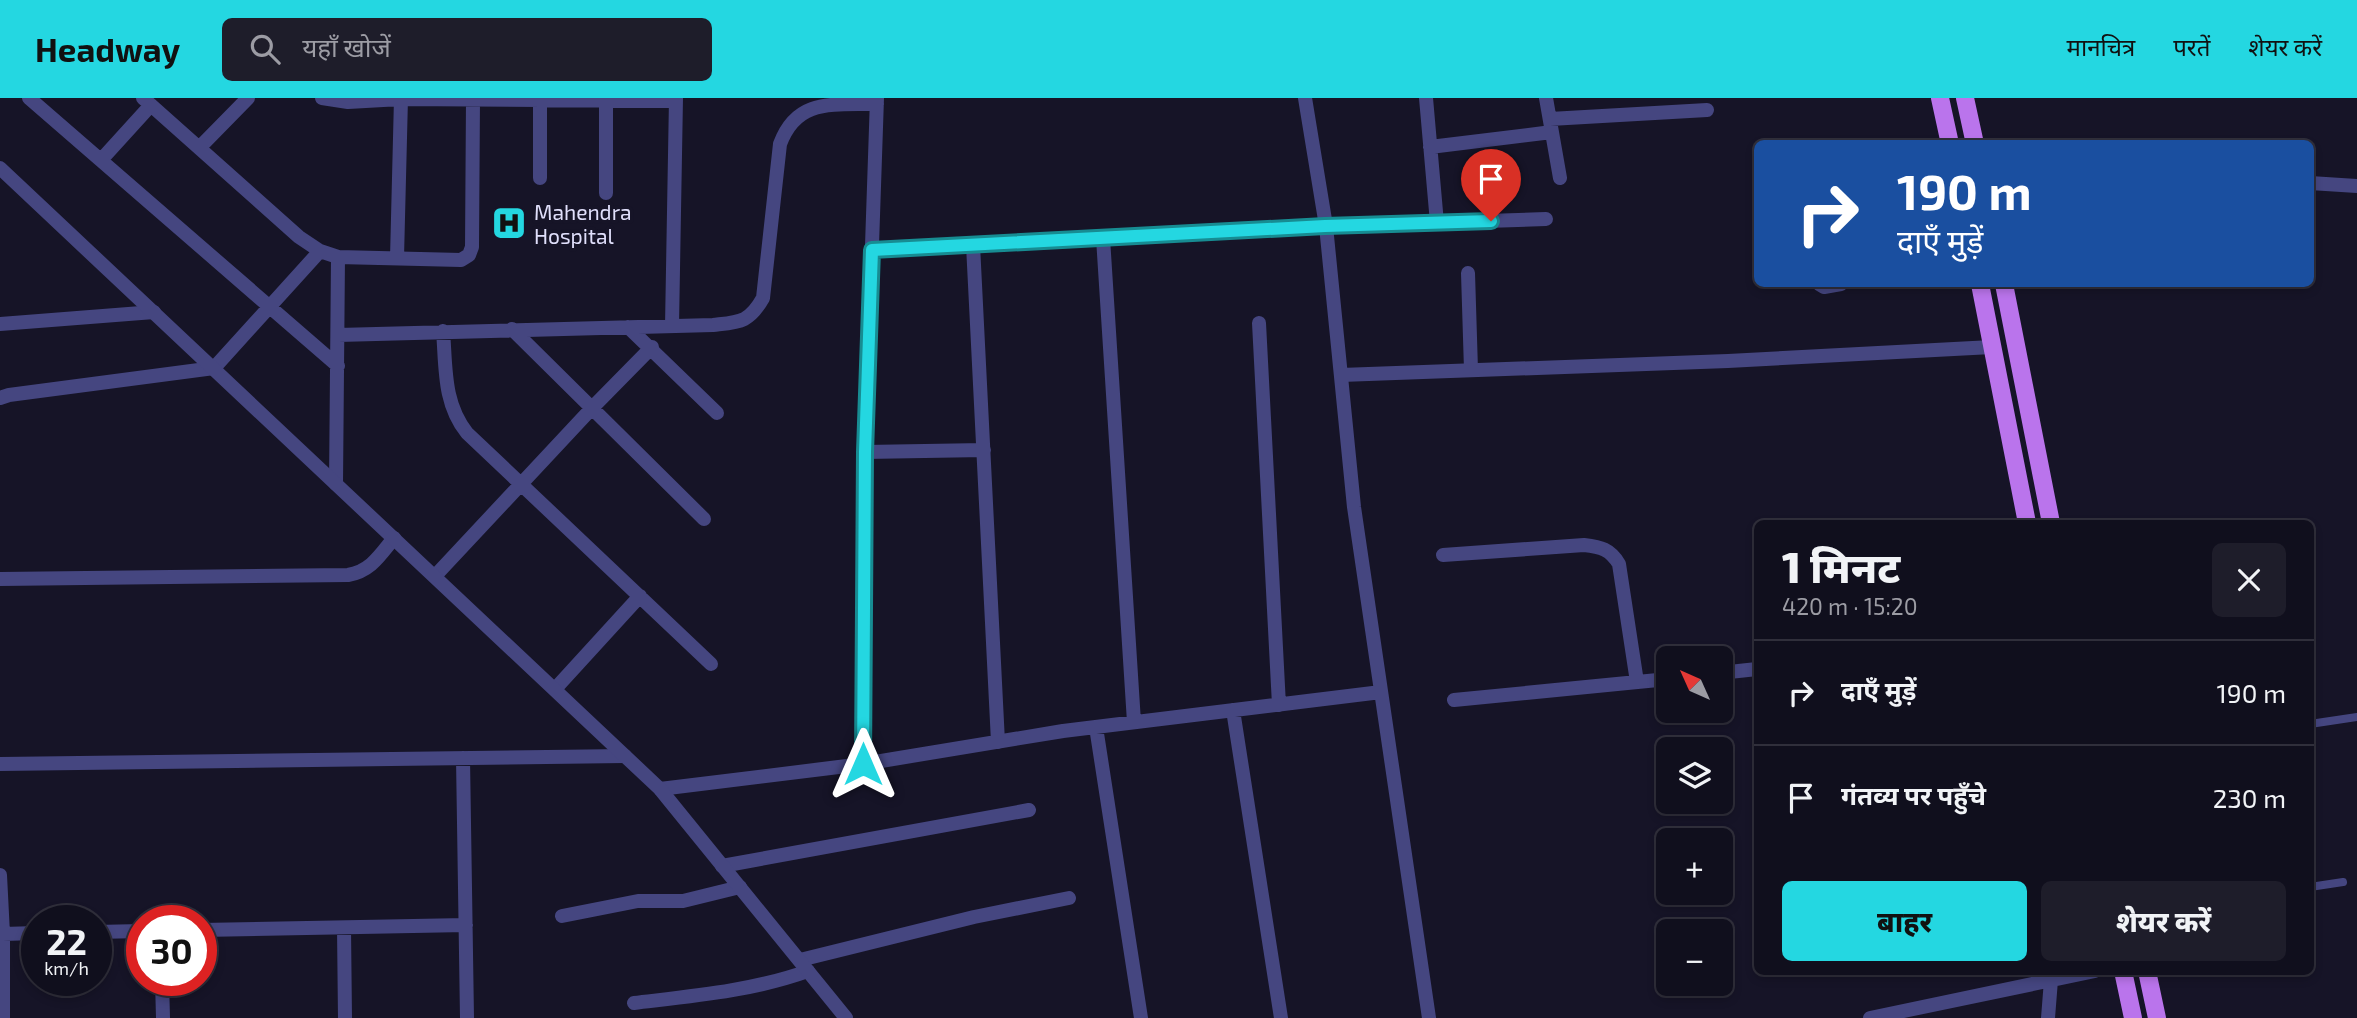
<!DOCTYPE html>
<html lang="hi">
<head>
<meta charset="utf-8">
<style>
	body { margin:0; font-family:"Exo 2","Noto Sans Devanagari",sans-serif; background:#1e1d2a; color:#f1f3f6; height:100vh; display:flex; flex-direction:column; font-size:26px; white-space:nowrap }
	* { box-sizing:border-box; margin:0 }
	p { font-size:23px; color:#9c9ca4 }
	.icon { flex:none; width:38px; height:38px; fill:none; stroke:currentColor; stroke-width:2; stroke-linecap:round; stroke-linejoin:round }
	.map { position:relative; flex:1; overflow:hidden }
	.panel { position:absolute; left:1754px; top:422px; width:560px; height:455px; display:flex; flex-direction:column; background:#100f1d; border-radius:10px; box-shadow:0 4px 10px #0003,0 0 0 2px #302f3b }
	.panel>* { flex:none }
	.hud { position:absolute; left:1754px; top:42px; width:560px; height:147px; border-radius:10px; box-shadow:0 4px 10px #0003,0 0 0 2px #302f3b; background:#1a4fa0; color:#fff; overflow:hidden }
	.needle { width:46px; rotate:315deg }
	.controls { position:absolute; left:1656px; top:548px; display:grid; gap:14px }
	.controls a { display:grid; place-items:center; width:77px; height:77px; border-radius:10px; background:#100f1d; box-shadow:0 4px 10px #0003,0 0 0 2px #302f3b; font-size:35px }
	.speed { position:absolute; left:21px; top:807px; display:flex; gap:14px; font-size:35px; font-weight:700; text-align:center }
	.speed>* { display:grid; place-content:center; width:91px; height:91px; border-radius:50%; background:#100f1d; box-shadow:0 4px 10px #0003,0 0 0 2px #302f3b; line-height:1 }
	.speed small { font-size:18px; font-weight:400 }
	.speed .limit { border:10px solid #d22; background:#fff; color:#111 }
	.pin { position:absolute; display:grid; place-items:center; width:60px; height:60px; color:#fff; margin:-72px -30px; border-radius:50% 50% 50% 0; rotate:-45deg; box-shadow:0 0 7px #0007 }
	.pin .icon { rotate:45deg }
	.me { position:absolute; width:77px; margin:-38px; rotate:0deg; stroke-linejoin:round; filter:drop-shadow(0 0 5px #0008) }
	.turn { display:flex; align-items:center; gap:24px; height:147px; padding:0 28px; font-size:32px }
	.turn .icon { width:91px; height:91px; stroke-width:2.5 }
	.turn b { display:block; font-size:49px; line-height:60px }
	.round { display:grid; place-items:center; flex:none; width:74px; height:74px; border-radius:10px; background:#1e1d2a }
	.overview { display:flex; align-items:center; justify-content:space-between; height:119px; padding:0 28px }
	h1 { font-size:42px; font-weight:800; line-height:52px }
	.cta { display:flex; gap:14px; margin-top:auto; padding:14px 28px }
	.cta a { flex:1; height:80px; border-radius:10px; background:#24d7e1; color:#111; font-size:28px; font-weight:800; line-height:80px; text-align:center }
	.cta a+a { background:#1e1d2a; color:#f1f3f6 }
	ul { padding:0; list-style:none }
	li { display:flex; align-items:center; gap:21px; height:105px; padding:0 28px; border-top:2px solid #302f3b }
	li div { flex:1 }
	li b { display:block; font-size:26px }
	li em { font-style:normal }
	header { display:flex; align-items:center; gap:42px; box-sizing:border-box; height:98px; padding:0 35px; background:#24d7e1; color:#111 }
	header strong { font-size:33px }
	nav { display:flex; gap:38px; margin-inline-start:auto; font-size:24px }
	.search { width:490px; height:63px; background:#1e1d2a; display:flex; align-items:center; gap:18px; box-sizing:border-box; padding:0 24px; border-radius:10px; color:#9c9ca4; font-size:26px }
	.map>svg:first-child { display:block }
</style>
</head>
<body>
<header>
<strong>Headway</strong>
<div class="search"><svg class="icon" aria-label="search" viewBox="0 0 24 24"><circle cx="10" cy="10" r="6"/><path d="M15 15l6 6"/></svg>यहाँ खोजें</div>
<nav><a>मानचित्र</a><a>परतें</a><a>शेयर करें</a></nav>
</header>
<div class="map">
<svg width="2357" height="920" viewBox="0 0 2357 920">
	<rect width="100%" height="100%" fill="#161427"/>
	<path fill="#282246" stroke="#40386f" stroke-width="2" d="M 523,117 L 523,129 L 510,130 L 511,138 L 501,139 L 500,118 Z"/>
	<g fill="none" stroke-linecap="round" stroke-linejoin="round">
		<path stroke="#454680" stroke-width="8" d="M 2310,626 L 2357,619
			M 2310,789 L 2343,784"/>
		<path stroke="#454680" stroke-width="14" d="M 29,0 L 338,268
			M 143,0 L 299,139 L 320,153 L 338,159 L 461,162 L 469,157 L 472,149 L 473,1
			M 322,0 L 348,4 L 401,1 L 676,3
			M 606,0 L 606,95
			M 1305,0 L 1326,128 L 1354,409 L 1429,920
			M 1426,0 L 1437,125
			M 1546,0 L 1560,80
			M 1550,21 L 1707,12
			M 200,49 L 248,0
			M 1430,49 L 1552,34
			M 101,62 L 151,7
			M 540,80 L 540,0
			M 2310,85 L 2357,88
			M 1103,140 L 1134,624
			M 973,147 L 998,644
			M 872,152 L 1326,128 L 1546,121
			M 397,160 L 401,0
			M 1468,175 L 1471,272
			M 1819,186 L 1824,189 L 1841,186
			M 1259,225 L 1279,607
			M 0,226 L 154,214
			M 672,228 L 676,0
			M 628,229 L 717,315
			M 512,231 L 704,421
			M 443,233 C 446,269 443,305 467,335 L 711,566
			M 338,237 L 713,227 C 739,224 749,225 763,200 L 780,46 C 797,0 832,7 877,6
			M 1341,277 L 1728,263 L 1992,249
			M 0,300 L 9,297 L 214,270 L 320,153
			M 865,354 L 984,352
			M 336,386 L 338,159
			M 1443,457 L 1584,447 C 1601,449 1610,451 1619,466 L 1637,584
			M 435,478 L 593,309 L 652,249
			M 0,481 L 348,477 C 371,473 380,457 394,440
			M 1720,575 L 1757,571
			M 555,591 L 640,498
			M 1454,602 L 1668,581
			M 1233,612 L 1281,920
			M 1096,629 L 1141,920
			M 463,660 L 467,920
			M 0,666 L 625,658
			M 863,666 L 865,354 L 877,0
			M 660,691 L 863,666 L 1063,633 L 1381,594
			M 722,768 L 1029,712
			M 0,777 L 3,836 L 3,920
			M 562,818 L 638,803 L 683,803 L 740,789
			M 344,830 L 345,920
			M 201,832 L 466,827
			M 96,834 L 142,833
			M 3,836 L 37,835
			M 800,862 L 974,819 L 1069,800
			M 162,882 L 163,920
			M 634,905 C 693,898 752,893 808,873
			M 1870,920 L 2095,873
			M 2048,920 L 2051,882"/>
		<path stroke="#454680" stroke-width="14" d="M 0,70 L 660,691 L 846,920"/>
		<path stroke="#ba74ec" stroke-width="18" d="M 1940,0 L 1950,46
			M 1965,0 L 1975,46
			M 1980,186 L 2027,425
			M 2004,186 L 2051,425
			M 2123,873 L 2133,920
			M 2147,873 L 2157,920"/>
	</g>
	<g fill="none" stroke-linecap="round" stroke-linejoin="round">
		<g stroke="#178c92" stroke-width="18">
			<path id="route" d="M 863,666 L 865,354 L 872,152 L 1325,128 L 1491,123"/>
		</g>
		<use href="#route" stroke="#24d7e1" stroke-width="12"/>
	</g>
	<defs>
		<g id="hospital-square" transform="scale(1.75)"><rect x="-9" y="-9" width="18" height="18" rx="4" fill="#24d7e1" stroke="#161427"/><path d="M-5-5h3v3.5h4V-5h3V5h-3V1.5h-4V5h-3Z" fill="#111"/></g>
	</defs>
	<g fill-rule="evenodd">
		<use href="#hospital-square" x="509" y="125"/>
	</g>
	<g text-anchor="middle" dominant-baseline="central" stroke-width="7" stroke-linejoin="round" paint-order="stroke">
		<g font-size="21" fill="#e0dffb" stroke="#161427" text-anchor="start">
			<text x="534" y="113">Mahendra<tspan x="534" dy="24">Hospital</tspan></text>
		</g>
	</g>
</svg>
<div class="controls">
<a><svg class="needle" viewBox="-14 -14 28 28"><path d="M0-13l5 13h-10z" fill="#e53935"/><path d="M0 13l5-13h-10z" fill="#9c9ca4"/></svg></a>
<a><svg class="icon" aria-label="layers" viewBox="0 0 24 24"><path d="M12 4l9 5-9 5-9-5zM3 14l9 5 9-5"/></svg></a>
<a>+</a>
<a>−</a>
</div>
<div class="speed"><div>22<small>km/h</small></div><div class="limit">30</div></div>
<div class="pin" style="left:1491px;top:123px;background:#d93025"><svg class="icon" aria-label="arrive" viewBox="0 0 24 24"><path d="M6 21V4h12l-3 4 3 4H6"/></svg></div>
<svg class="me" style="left:863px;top:666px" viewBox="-20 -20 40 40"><path d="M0-17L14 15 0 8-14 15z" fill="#24d7e1" stroke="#fff" stroke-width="4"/></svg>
<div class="hud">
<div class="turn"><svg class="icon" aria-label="right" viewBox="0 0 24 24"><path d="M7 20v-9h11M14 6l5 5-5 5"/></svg><div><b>190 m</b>दाएँ मुड़ें</div></div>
</div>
<section class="panel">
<div class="overview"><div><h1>1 मिनट</h1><p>420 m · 15:20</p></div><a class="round"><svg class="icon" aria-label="close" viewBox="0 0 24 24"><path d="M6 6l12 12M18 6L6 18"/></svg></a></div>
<ul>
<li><svg class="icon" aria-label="right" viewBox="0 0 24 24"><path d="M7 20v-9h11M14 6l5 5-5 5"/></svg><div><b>दाएँ मुड़ें</b></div><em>190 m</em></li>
<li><svg class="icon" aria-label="arrive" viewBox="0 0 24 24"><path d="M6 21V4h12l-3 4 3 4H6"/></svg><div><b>गंतव्य पर पहुँचे</b></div><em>230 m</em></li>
</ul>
<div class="cta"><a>बाहर</a><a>शेयर करें</a></div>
</section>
</div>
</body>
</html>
